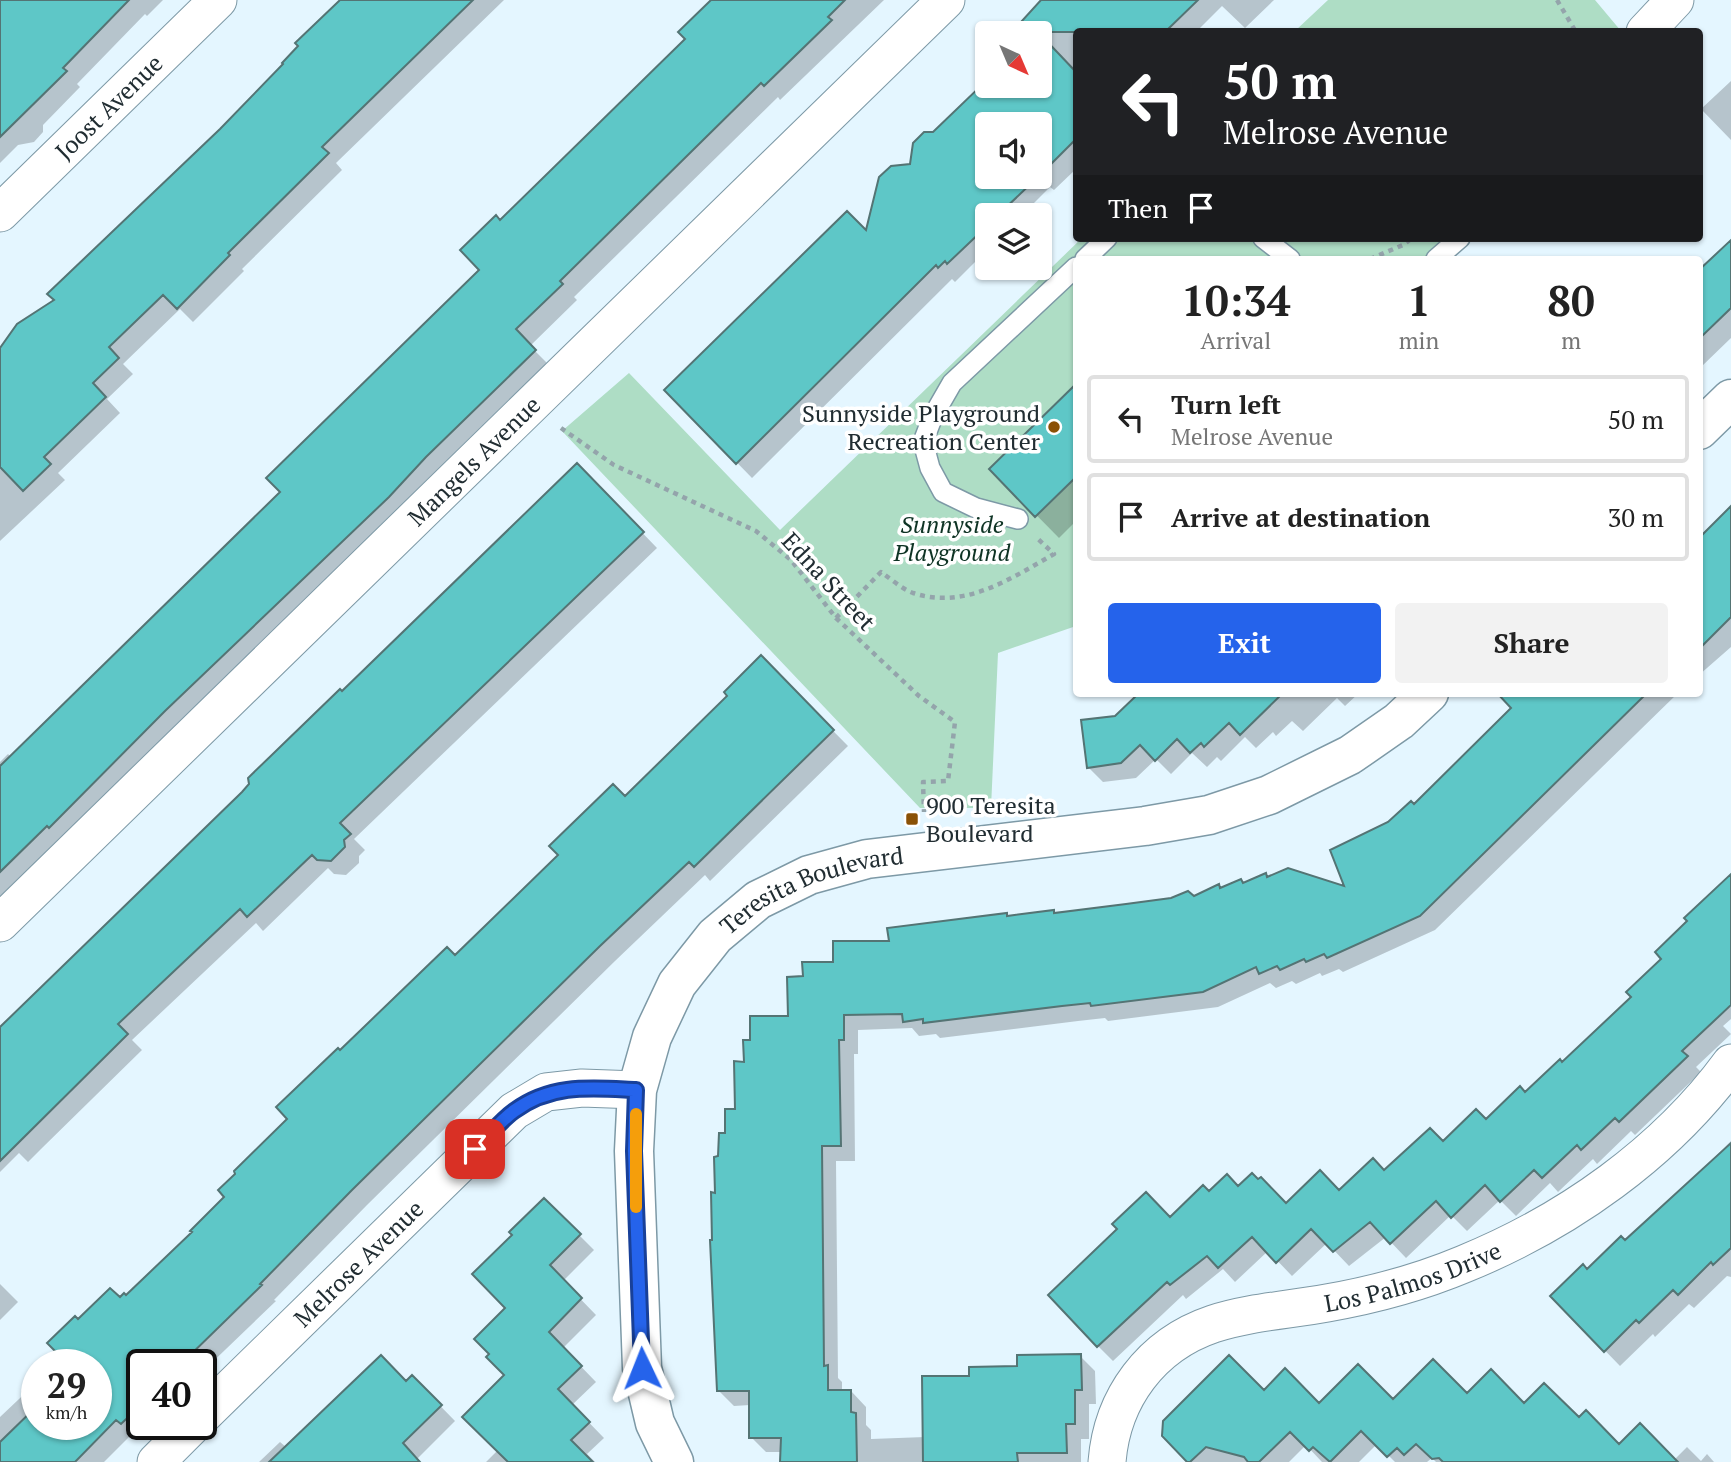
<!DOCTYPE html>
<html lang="en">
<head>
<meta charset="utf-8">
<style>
	body { margin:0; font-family:"PT Serif",serif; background:#f2f2f2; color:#222; height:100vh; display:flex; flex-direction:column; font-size:26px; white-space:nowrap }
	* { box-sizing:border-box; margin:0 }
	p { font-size:23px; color:#767676 }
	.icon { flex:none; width:38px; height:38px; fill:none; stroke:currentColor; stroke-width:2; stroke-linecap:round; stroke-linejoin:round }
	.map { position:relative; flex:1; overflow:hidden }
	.drawer { position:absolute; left:1073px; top:256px; width:630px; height:441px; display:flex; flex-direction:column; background:#fff; border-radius:7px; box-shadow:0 2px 5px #0004 }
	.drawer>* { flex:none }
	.guide { position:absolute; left:1073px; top:28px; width:630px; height:214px; border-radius:7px; box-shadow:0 2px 5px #0004; background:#202124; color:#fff; overflow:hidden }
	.needle { width:46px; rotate:136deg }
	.tools { position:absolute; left:975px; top:21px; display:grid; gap:14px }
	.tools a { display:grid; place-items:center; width:77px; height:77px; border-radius:7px; background:#fff; box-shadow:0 2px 5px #0004; font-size:35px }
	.speed { position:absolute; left:21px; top:1349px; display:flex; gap:14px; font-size:35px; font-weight:700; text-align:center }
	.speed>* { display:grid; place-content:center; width:91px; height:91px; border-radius:50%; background:#fff; box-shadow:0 2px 5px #0004; line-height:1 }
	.speed small { font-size:18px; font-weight:400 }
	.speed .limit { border:4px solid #111; border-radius:10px; background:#fff; color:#111 }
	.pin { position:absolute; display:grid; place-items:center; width:60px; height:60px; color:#fff; margin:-30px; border-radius:14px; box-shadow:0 4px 10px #0006 }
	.me { position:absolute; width:77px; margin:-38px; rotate:358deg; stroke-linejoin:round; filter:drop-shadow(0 0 5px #0008) }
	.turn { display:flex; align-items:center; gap:24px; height:147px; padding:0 35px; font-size:32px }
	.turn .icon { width:91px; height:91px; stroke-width:2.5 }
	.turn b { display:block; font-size:49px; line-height:60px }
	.then { display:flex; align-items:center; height:66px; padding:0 35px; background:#0003; gap:14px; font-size:26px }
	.eta { display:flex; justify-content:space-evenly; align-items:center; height:119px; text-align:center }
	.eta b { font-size:42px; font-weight:700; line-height:49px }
	.action { display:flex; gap:14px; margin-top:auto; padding:14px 35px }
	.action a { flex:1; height:80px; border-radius:7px; background:#2563eb; color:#fff; font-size:28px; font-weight:700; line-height:80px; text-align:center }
	.action a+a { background:#f2f2f2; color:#222 }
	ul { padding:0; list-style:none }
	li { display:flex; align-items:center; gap:21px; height:88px; margin:0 14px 10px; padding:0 21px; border:4px solid #e0e0e0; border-radius:7px }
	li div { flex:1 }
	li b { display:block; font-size:26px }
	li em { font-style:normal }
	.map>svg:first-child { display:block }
</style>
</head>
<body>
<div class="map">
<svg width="1731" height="1462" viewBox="0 0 1731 1462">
	<rect width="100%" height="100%" fill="#e4f6ff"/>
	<path fill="#aeddc5" d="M 1328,0 L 1595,0 L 1621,31 L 1295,31 Z
		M 1082,238 L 1471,238 L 1451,259 L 1076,259 L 1076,626 L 998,653 L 991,808 L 920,808 L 562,431 L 629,373 L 780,530 Z"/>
	<path fill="#0003" fill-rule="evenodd" d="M 35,0 L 163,0 L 147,16 L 145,14 L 77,84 L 80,87 L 43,125 L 43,132 L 34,142 L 18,145 L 0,163 L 0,7 Z
		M 342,0 L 504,0 L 336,163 L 342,170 L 242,269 L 244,271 L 193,322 L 180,309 L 123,364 L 133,374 L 107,399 L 120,413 L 58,473 L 65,480 L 0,541 L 0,351 L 56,301 L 286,64 Z
		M 723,0 L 884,0 L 780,100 L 778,97 L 574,297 L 577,300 L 530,346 L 550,366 L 0,903 L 0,762 L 8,754 L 11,757 L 282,492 L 482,270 L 500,222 L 688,39 Z
		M 1049,0 L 1274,0 L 1245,28 L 1222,6 L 1196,32 L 1076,32 L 1076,169 L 1054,190 L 1050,187 L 1022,215 L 987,215 L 987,250 L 955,282 L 952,279 L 752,478 L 666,390 L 867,233 L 934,133 L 987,82 L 987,86 L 1040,86 L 1041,33 L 1028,20 ZM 987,124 L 1040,124 L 1040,177 L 987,177 Z
		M 1731,81 L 1731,140 L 1701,109 Z
		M 1731,261 L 1731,338 L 1701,367 L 1699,273 Z
		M 1076,386 L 1076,521 L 1059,538 L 991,469 Z
		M 577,465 L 657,548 L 354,839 L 365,850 L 359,856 L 359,863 L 346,875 L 334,874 L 328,868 L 263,931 L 256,923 L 132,1040 L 142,1050 L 41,1149 L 28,1162 L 19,1153 L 0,1172 L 0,1029 Z
		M 1731,509 L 1731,647 L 1699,675 L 1699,537 Z
		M 761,658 L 848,746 L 710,881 L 705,875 L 615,961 L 367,1205 L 274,1300 L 276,1301 L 201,1373 L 201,1365 L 142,1365 L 142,1424 L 148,1424 L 136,1436 L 133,1433 L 104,1462 L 0,1462 L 0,1417 L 37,1382 L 37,1424 L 96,1424 L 96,1365 L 54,1365 L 62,1357 L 78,1321 L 126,1298 L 194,1232 L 227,1197 L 340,1053 L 455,957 L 625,798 L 730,696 Z
		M 1142,693 L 1359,693 L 1345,706 L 1337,698 L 1303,731 L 1292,721 L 1276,736 L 1273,732 L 1256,748 L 1245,737 L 1221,761 L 1217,757 L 1207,767 L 1192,753 L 1171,774 L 1156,759 L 1136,778 L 1103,782 L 1088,767 L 1116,718 Z
		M 1530,693 L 1681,693 L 1677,694 L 1435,930 L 1343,972 L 1339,969 L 1322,976 L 1320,973 L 1296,984 L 1292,981 L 1276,988 L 1270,983 L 1218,1007 L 1108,1021 L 1105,1018 L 1078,1021 L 940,1038 L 936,1034 L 919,1036 L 912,1028 L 858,1030 L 858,1054 L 854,1054 L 855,1161 L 836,1161 L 838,1378 L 842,1382 L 842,1392 L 851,1391 L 866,1407 L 866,1425 L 871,1430 L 871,1439 L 925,1437 L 970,1377 L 1080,1356 L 1095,1371 L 1096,1404 L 1089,1404 L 1089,1439 L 1081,1439 L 1081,1462 L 782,1462 L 782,1452 L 766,1452 L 751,1437 L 750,1405 L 734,1406 L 719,1391 L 714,1242 L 720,1158 L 736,1111 L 745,1063 L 752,1041 L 790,1018 L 804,978 L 891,943 L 1006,914 L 1009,917 L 1053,912 L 1056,915 L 1194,898 L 1268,878 L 1347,889 L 1389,824 L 1414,806 Z
		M 1731,876 L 1731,1019 L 1723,1026 L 1731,1034 L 1696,1067 L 1701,1072 L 1635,1135 L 1631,1131 L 1597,1164 L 1593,1159 L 1558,1192 L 1550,1183 L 1516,1216 L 1500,1200 L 1467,1231 L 1451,1215 L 1406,1258 L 1386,1237 L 1349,1266 L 1327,1243 L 1292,1276 L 1268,1251 L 1235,1282 L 1223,1269 L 1186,1299 L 1183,1295 L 1113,1361 L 1098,1346 L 1170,1219 L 1209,1194 L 1239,1188 L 1286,1205 L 1340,1192 L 1486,1121 L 1562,1064 L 1634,997 Z
		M 1731,1141 L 1731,1277 L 1727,1276 L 1694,1308 L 1689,1304 L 1655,1337 L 1653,1334 L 1620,1366 L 1552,1296 L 1625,1243 L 1660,1212 Z
		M 544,1200 L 594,1250 L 563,1281 L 596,1315 L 563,1348 L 596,1382 L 572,1405 L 604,1438 L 587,1454 L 595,1462 L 486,1462 L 498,1450 L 506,1375 L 508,1308 L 515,1235 Z
		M 0,1284 L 18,1302 L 0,1320 Z
		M 412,1377 L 455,1421 L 416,1460 L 419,1462 L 259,1462 L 280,1442 L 286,1447 L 406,1383 Z
		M 1264,1392 L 1319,1405 L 1467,1396 L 1524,1405 L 1579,1420 L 1619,1446 L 1674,1460 L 1687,1447 L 1701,1461 L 1707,1454 L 1714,1462 L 1436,1462 L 1432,1458 L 1427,1462 L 1395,1462 L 1377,1444 L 1359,1462 L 1322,1462 L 1306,1445 L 1289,1462 L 1189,1462 Z"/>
	<path fill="#5ec7c7" stroke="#547474" stroke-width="2" d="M 0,0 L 129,0 L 63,68 L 67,71 L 0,137 Z
		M 340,0 L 473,0 L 322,147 L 329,153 L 228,253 L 230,255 L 177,309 L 163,295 L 109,347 L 119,358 L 93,383 L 106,397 L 44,457 L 51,464 L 23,491 L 0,467 L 0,348 L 17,324 L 54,300 L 47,294 L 220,129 L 283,64 L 282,63 L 298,46 L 295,43 Z
		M 711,0 L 845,0 L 828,17 L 832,20 L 764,86 L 761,83 L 560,281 L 563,284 L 516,329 L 536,350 L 426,457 L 389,497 L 165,711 L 49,828 L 47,826 L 0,872 L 0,766 L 280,492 L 266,478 L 479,270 L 460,250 L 496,215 L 500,220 L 685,39 L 678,32 Z
		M 1041,0 L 1198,0 L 1165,32 L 1012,32 Z
		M 1040,34 L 1076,72 L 1076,139 L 1040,175 L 1040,124 L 987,124 L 987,177 L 1038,177 L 998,215 L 987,215 L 987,226 L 947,264 L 945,261 L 938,268 L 936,265 L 736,464 L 664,390 L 847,211 L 866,230 L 879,177 L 891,166 L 910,164 L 913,143 L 924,132 L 933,132 L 987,80 L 987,86 L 1040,86 Z
		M 1731,240 L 1731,308 L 1699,339 L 1699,270 Z
		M 1076,384 L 1076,477 L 1035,517 L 989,469 Z
		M 577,463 L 644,532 L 340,823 L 351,834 L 344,840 L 345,847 L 331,861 L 317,860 L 312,855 L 247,917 L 240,909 L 118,1024 L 128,1034 L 0,1161 L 0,1027 L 242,792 L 249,784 L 248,778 L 340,689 L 342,691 Z
		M 1731,506 L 1731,617 L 1699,649 L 1699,538 Z
		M 761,655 L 834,730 L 694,867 L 689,862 L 600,946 L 352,1190 L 260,1284 L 262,1285 L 180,1365 L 142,1365 L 142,1404 L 121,1424 L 116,1420 L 75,1462 L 0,1462 L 0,1442 L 37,1406 L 23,1392 L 37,1379 L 37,1424 L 96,1424 L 96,1365 L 51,1365 L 60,1356 L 47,1343 L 75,1316 L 78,1319 L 110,1288 L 120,1297 L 124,1293 L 126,1295 L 192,1232 L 190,1231 L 224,1197 L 218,1190 L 235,1174 L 234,1171 L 287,1119 L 276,1107 L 338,1048 L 340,1050 L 447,947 L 455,955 L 558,855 L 549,846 L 613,784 L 625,796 L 727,696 L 724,692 Z
		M 1139,693 L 1283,693 L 1240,735 L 1229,723 L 1204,747 L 1201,743 L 1190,753 L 1177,739 L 1155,761 L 1140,745 L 1121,763 L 1087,768 L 1081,720 L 1115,716 Z
		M 1497,693 L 1647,693 L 1420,916 L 1327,958 L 1324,954 L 1306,962 L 1304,959 L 1280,970 L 1277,966 L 1259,974 L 1256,967 L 1203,992 L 1091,1006 L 1090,1003 L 1062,1006 L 923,1023 L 923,1019 L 903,1022 L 902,1014 L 844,1015 L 844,1040 L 839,1040 L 841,1146 L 822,1146 L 824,1366 L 828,1365 L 828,1390 L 851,1390 L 851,1412 L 856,1413 L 857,1462 L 780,1462 L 781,1438 L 749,1438 L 749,1391 L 717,1391 L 710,1240 L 712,1240 L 711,1192 L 715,1193 L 714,1157 L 718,1156 L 719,1133 L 725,1133 L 725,1109 L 735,1109 L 734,1061 L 744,1062 L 743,1040 L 750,1040 L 750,1016 L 788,1016 L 787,977 L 803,976 L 802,962 L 833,962 L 833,941 L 889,941 L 887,928 L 1007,913 L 1007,916 L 1054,910 L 1054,913 L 1126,904 L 1171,898 L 1188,891 L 1194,896 L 1219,884 L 1220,888 L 1241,879 L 1243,883 L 1266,873 L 1267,877 L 1288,868 L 1344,886 L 1330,850 L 1388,822 L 1411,801 L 1414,804 L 1511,708 Z
		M 1731,874 L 1731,1005 L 1682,1051 L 1688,1056 L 1619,1122 L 1615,1118 L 1581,1150 L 1577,1145 L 1542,1178 L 1534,1170 L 1500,1202 L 1485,1185 L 1451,1218 L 1436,1201 L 1390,1244 L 1370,1222 L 1333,1252 L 1311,1229 L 1276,1263 L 1252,1237 L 1218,1268 L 1207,1256 L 1170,1285 L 1167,1282 L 1097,1347 L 1048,1295 L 1117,1229 L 1112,1224 L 1146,1192 L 1170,1217 L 1203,1185 L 1209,1191 L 1227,1174 L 1238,1186 L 1252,1173 L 1258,1179 L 1261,1177 L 1286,1203 L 1320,1170 L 1339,1190 L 1373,1158 L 1384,1170 L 1430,1128 L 1443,1141 L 1476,1109 L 1486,1119 L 1520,1086 L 1525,1092 L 1560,1059 L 1562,1062 L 1631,997 L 1626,992 L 1661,959 L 1655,952 L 1687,921 L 1684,918 Z
		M 1731,1143 L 1731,1248 L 1713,1265 L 1711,1262 L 1678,1295 L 1673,1290 L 1639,1323 L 1636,1320 L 1604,1352 L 1550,1296 L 1583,1264 L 1587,1269 L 1621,1236 L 1625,1240 Z
		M 544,1198 L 581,1234 L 550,1265 L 582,1298 L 549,1332 L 582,1366 L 558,1389 L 590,1422 L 571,1440 L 593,1462 L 508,1462 L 462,1417 L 504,1375 L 486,1357 L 489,1354 L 474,1339 L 505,1308 L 472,1274 L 512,1235 L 509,1232 Z
		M 1081,1354 L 1082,1390 L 1075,1390 L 1075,1424 L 1066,1424 L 1067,1453 L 1017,1453 L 1018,1462 L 923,1462 L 922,1376 L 969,1376 L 969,1367 L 1017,1366 L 1017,1355 Z
		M 381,1355 L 406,1381 L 412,1375 L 442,1405 L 403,1443 L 420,1462 L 269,1462 Z
		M 1229,1355 L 1264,1390 L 1285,1368 L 1319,1403 L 1358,1364 L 1393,1399 L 1433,1359 L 1467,1393 L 1491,1369 L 1524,1403 L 1544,1383 L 1579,1417 L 1586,1410 L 1619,1444 L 1640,1423 L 1678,1462 L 1443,1462 L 1439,1458 L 1432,1459 L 1416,1444 L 1404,1455 L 1397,1448 L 1387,1457 L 1361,1431 L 1330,1462 L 1313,1447 L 1309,1451 L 1290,1432 L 1259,1462 L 1248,1462 L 1244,1457 L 1206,1447 L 1190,1462 L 1187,1462 L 1162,1436 L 1163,1421 Z"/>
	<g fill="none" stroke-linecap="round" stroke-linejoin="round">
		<g stroke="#7d99a6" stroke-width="22">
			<path id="lane" d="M 1263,238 L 1290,259
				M 1085,259 L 1107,238
				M 1436,259 L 1460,238
				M 1018,519 L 976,508 L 943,492 L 930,468 L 923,442 L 933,416 L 952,383 L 1076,267"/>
		</g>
		<g stroke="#7d99a6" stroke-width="39">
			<g id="street">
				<path d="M 1645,32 L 1675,0"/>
				<path id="s1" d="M 0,213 L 218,0"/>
				<path id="s2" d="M 0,923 L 946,0"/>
				<path id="s3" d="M 201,1417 L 514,1111 L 546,1092 L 582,1088 L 637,1090"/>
				<path d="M 156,1462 L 194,1424"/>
				<path id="s4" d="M 1107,1462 C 1112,1398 1151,1345 1213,1324 C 1250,1312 1289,1310 1327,1303 C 1373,1295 1421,1282 1464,1264 C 1567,1222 1665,1153 1731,1063"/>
			</g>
		</g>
		<g stroke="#7d99a6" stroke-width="41">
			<g id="secondary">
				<path d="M 1699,430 L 1731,399"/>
				<path id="s5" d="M 674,1462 L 655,1423 L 642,1368 L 634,1151 L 637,1090 L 652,1037 L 677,984 L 715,936 L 758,900 L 809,875 L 867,859 L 1145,826 L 1209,815 L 1269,795 L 1350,755 L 1399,721 L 1429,693"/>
			</g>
		</g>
		<path stroke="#94a4ab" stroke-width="4.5" stroke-dasharray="5 5" stroke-linecap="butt" d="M 1557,0 L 1576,32
			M 1370,259 L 1403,245 L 1411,239
			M 561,428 L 614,465 L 756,531 L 791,560 L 836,618 L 919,696 L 955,722 L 948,781 L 923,782 L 924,812
			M 836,618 L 881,572 C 891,579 902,589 913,593 C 965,610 1010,579 1054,554 L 1038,539"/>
		<use href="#lane" stroke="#fff" stroke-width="19"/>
		<use href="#street" stroke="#fff" stroke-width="37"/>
		<use href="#secondary" stroke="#fff" stroke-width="38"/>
	</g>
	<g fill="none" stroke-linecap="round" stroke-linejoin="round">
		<g stroke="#184099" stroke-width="18">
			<path id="route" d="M 475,1149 C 488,1137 500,1121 514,1111 C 552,1083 592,1088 636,1090 L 634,1151 L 642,1368"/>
		</g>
		<use href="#route" stroke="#2563eb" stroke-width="12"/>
		<path stroke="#f59e0b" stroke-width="12" d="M 636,1114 L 636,1207"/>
	</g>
	<g fill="#8a5106" stroke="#fff" stroke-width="2.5">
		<circle cx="1054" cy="427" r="7"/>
		<rect x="905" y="812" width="14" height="14" rx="3.5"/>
	</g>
	<g text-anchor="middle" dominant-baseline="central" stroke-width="7" stroke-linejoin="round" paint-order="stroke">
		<g font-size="24" fill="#212d32" stroke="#fff">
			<text stroke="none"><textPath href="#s1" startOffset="152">Joost Avenue</textPath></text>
			<text stroke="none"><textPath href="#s2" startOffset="662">Mangels Avenue</textPath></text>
			<text transform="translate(829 581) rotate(47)">Edna Street</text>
			<text stroke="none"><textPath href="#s5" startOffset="663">Teresita Boulevard</textPath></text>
			<text stroke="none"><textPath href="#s3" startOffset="220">Melrose Avenue</textPath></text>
			<text stroke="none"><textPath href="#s4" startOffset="390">Los Palmos Drive</textPath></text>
		</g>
		<g font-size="24" fill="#212d32" stroke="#fff" text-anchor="end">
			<text x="1040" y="413">Sunnyside Playground<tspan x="1040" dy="28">Recreation Center</tspan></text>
			<text x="926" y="805" text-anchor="start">900 Teresita<tspan x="926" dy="28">Boulevard</tspan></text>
		</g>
		<g font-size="24" font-style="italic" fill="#0e3324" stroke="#fff">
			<text x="952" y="524">Sunnyside<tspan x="952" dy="28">Playground</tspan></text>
		</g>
	</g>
</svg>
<div class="tools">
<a><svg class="needle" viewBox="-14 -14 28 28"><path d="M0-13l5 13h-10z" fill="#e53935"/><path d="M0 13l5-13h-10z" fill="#767676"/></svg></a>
<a><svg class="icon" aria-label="sound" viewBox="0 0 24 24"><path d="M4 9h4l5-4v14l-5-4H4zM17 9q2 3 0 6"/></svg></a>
<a><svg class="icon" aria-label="layers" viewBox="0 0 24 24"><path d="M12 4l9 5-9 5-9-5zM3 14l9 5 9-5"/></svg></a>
</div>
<div class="speed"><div>29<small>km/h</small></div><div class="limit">40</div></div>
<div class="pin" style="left:475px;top:1149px;background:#d93025"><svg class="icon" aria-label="arrive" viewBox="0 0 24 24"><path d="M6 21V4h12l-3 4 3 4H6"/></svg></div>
<svg class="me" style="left:642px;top:1368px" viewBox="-20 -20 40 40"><path d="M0-17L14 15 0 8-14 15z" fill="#2563eb" stroke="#fff" stroke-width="4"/></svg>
<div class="guide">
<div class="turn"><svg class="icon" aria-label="left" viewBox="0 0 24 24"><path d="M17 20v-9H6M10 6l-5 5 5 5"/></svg><div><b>50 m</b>Melrose Avenue</div></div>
<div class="then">Then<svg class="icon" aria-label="arrive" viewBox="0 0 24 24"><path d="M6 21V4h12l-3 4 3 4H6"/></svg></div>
</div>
<section class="drawer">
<div class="eta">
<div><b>10:34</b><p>Arrival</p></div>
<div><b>1</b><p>min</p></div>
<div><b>80</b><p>m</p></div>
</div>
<ul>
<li><svg class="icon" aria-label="left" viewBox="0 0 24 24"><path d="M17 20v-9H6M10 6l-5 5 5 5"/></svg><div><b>Turn left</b><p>Melrose Avenue</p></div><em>50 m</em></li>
<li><svg class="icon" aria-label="arrive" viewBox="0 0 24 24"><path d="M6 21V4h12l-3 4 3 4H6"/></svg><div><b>Arrive at destination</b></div><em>30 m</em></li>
</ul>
<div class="action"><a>Exit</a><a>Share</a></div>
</section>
</div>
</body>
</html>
